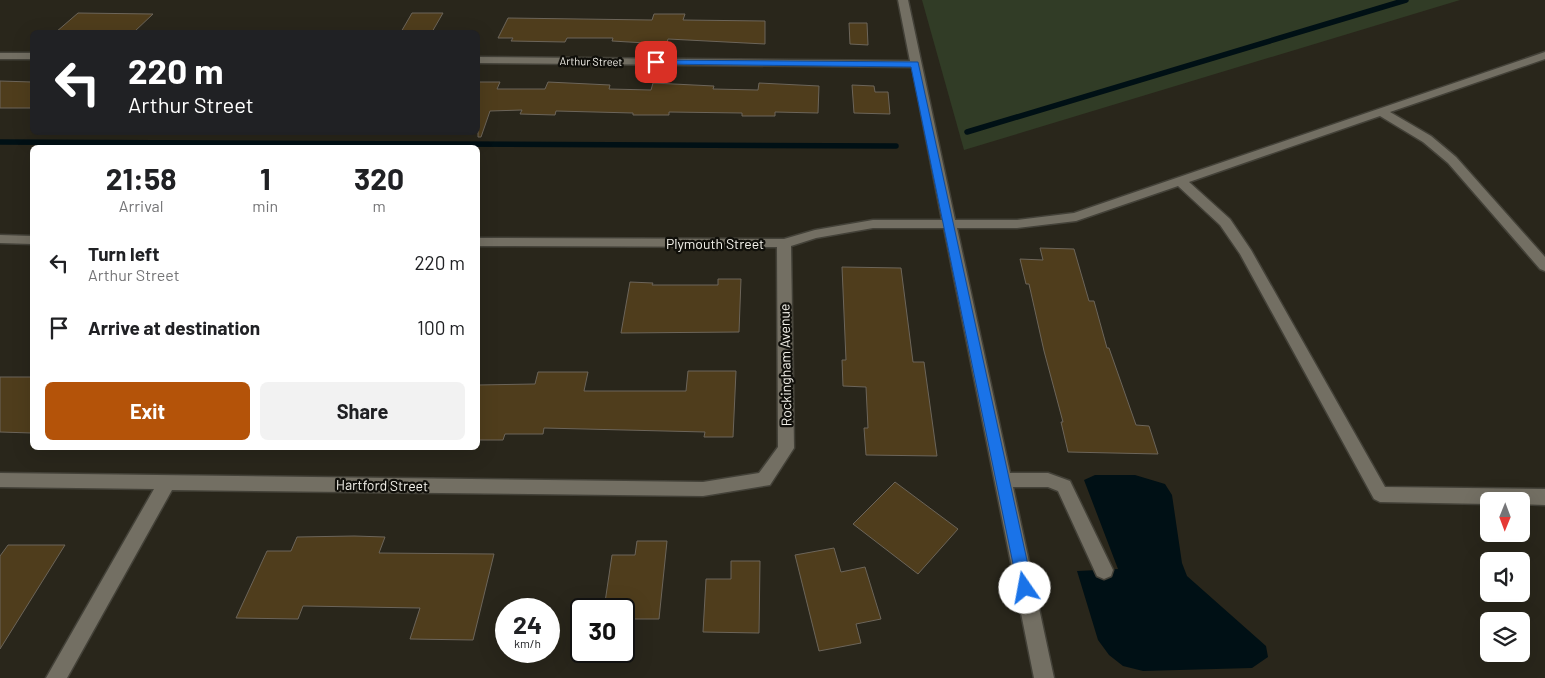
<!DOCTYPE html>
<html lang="en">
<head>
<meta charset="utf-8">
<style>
	body { margin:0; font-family:Barlow,sans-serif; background:#f2f2f2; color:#202124; height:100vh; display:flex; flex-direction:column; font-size:19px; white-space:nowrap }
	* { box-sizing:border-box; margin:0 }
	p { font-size:16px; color:#757577 }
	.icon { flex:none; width:28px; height:28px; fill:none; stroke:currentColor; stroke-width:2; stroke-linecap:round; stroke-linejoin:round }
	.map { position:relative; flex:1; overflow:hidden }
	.details { position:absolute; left:30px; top:145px; width:450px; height:305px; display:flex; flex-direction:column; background:#fff; border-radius:8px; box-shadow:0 5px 20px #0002 }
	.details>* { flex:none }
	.hud { position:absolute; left:30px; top:30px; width:450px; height:105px; border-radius:8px; box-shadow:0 5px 20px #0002; background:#202124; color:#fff; overflow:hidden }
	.needle { width:32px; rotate:181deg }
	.controls { position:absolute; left:1480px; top:492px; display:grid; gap:10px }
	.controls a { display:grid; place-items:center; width:50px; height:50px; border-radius:8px; background:#fff; box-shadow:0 5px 20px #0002; font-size:25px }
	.speed { position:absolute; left:495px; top:598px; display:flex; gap:10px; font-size:25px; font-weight:700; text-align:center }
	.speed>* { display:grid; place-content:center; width:65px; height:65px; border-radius:50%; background:#fff; box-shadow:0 5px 20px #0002; line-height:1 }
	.speed small { font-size:12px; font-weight:400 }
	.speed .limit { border:2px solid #111; border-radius:8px; background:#fff; color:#111 }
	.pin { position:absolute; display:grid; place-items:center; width:42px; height:42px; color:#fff; margin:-21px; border-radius:10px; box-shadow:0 2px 8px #0006 }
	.me { position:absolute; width:55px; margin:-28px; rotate:348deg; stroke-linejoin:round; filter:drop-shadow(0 0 4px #0008) }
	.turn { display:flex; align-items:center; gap:18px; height:105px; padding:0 15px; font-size:22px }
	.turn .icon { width:65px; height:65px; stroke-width:2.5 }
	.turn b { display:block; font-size:35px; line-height:42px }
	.eta { display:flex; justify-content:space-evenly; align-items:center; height:85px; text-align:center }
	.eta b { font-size:30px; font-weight:700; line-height:35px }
	.cta { display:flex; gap:10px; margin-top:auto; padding:10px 15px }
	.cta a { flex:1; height:58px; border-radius:8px; background:#b45309; color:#fff; font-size:20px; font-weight:700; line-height:58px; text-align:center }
	.cta a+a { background:#f2f2f2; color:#202124 }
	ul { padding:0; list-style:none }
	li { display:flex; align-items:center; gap:15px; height:65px; padding:0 15px }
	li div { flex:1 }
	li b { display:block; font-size:19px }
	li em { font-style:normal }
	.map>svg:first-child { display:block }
</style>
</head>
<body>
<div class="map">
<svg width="1545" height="678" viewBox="0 0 1545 678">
	<rect width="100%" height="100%" fill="#29261b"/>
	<path fill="#313c26" d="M 922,0 L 1460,0 L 964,150 Z"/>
	<path fill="#001015" d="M 1095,475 L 1135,475 L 1165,484 L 1172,495 L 1182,563 L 1187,576 L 1266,646 L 1268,657 L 1252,668 L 1143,671 L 1123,666 L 1109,655 L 1098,640 L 1077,571 L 1118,569 L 1084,480 Z"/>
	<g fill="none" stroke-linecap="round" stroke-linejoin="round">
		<path stroke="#001015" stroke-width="5.5" d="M 967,132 L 1406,0
			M 0,142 L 896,146"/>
	</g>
	<path fill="#4f3d1c" stroke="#6c655a" d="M 78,13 L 153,14 L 134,32 L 56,32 Z
		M 412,13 L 443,13 L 432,32 L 401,32 Z
		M 654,14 L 685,14 L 683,20 L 765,21 L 765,44 L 668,39 L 667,43 L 646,43 L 612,41 L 613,38 L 567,38 L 565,42 L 511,41 L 513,38 L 498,38 L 508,18 L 652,20 Z
		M 849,23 L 867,23 L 868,45 L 850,44 Z
		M 0,81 L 32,82 L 32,108 L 0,108 Z
		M 478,82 L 500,82 L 497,89 L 545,89 L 548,82 L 610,85 L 609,89 L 651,90 L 653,83 L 714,86 L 713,89 L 758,90 L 759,83 L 819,86 L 818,113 L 775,112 L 775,116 L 742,116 L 742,113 L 669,112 L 669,115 L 633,115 L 633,113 L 556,111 L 555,115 L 520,114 L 522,110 L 490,111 L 481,137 L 478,137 Z
		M 852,85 L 874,86 L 875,92 L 888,92 L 890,114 L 854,113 Z
		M 1040,248 L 1074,249 L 1089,301 L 1094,301 L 1107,348 L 1109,348 L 1136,425 L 1149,426 L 1158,454 L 1068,452 L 1061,422 L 1063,422 L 1044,351 L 1029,284 L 1026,284 L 1020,259 L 1043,260 Z
		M 842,267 L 901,268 L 913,362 L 924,362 L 937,456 L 866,455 L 864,428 L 868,428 L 866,387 L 843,386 L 842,360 L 846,360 Z
		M 718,279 L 741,279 L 739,332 L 621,333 L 630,282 L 653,283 L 652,285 L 718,285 Z
		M 688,371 L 736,371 L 733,437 L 704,437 L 705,432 L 544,428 L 543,434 L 505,434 L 503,440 L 478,440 L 478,385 L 535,384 L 538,372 L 588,372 L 584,391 L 686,391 Z
		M 0,377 L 32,377 L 32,433 L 0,432 Z
		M 895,482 L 958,529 L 918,574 L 853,524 Z
		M 354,536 L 385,537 L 379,553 L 494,554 L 473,640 L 410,639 L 420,608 L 303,606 L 298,619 L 236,618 L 267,551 L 291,551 L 297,537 Z
		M 637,541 L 667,541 L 659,619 L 624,619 L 624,609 L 604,609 L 612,555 L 635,555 Z
		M 8,545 L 65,545 L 0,649 L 0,556 Z
		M 834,548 L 841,572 L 865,567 L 881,619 L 856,624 L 861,643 L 819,651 L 795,555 Z
		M 731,561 L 760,561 L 759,633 L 703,632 L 706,579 L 731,579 Z"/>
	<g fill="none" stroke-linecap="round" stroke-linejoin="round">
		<g stroke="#434138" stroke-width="3">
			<path id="minor" d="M 898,0 L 908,0 L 955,220 L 1017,220 L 1074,213 L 1545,52 L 1545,59 L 1390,112 L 1431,136 L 1456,157 L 1545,257 L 1545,271 L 1540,269 L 1448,163 L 1423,142 L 1380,116 L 1189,182 L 1230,219 L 1251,250 L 1385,487 L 1545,489 L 1545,505 L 1521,504 L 1521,501 L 1489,501 L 1489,504 L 1380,502 L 1374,499 L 1240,254 L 1220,225 L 1178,186 L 1076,221 L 1017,228 L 957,228 L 1010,473 L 1048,473 L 1070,481 L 1113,570 L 1111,576 L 1104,579 L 1097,576 L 1058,491 L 1048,487 L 1013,487 L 1054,678 L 1034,678 L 944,228 L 873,228 L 816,238 L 791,246 L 794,448 L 770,485 L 703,496 L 172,490 L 67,678 L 46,678 L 154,489 L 0,487 L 0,473 L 703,482 L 759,473 L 778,447 L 777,247 L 478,246 L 478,238 L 784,239 L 815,230 L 873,220 L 942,220 L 912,67 L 478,63 L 478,57 L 910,61 Z
				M 0,53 L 32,53 L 32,59 L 0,59 Z
				M 0,235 L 32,236 L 32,244 L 0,243 Z"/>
		</g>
		<use href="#minor" fill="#736f63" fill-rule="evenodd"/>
	</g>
	<path fill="#1a73e8" stroke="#114b97" d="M 654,60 L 918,62 L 1033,588 L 1030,593 L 1025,595 L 1020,593 L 1018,588 L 911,67 L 656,64 L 654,64 Z"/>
	<g text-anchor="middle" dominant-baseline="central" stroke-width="4.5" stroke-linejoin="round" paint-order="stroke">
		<g font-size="11" fill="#f4f2eb" stroke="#100f0a">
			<text transform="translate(591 61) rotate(1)">Arthur Street</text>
		</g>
		<g font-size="14" fill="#f4f2eb" stroke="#100f0a">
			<text x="715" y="243">Plymouth Street</text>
			<text transform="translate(785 365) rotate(-91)">Rockingham Avenue</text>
			<text transform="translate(382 485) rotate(1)">Hartford Street</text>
		</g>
	</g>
</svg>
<div class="controls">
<a><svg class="needle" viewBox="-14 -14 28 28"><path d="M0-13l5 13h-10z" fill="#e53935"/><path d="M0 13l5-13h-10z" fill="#757577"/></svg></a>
<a><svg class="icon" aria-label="sound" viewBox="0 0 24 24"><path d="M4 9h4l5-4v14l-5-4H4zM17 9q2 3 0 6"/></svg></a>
<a><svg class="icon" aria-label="layers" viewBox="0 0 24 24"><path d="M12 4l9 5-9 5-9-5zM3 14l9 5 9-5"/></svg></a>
</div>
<div class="speed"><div>24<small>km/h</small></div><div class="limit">30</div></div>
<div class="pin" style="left:656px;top:62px;background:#d93025"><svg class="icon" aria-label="arrive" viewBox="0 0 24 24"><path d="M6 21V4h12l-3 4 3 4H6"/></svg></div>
<svg class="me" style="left:1025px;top:588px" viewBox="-20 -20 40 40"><circle r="19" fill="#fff"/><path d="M0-13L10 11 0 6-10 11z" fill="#1a73e8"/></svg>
<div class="hud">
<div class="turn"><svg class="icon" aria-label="left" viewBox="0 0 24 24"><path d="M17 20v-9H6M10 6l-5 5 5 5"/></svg><div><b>220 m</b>Arthur Street</div></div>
</div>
<section class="details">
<div class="eta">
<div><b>21:58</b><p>Arrival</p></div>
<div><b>1</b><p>min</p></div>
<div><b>320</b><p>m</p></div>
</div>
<ul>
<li><svg class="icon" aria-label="left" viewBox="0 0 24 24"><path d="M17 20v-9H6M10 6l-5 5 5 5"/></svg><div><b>Turn left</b><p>Arthur Street</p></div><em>220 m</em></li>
<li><svg class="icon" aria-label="arrive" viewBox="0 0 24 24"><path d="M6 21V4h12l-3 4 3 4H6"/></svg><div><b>Arrive at destination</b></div><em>100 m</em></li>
</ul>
<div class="cta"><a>Exit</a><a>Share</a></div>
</section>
</div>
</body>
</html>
